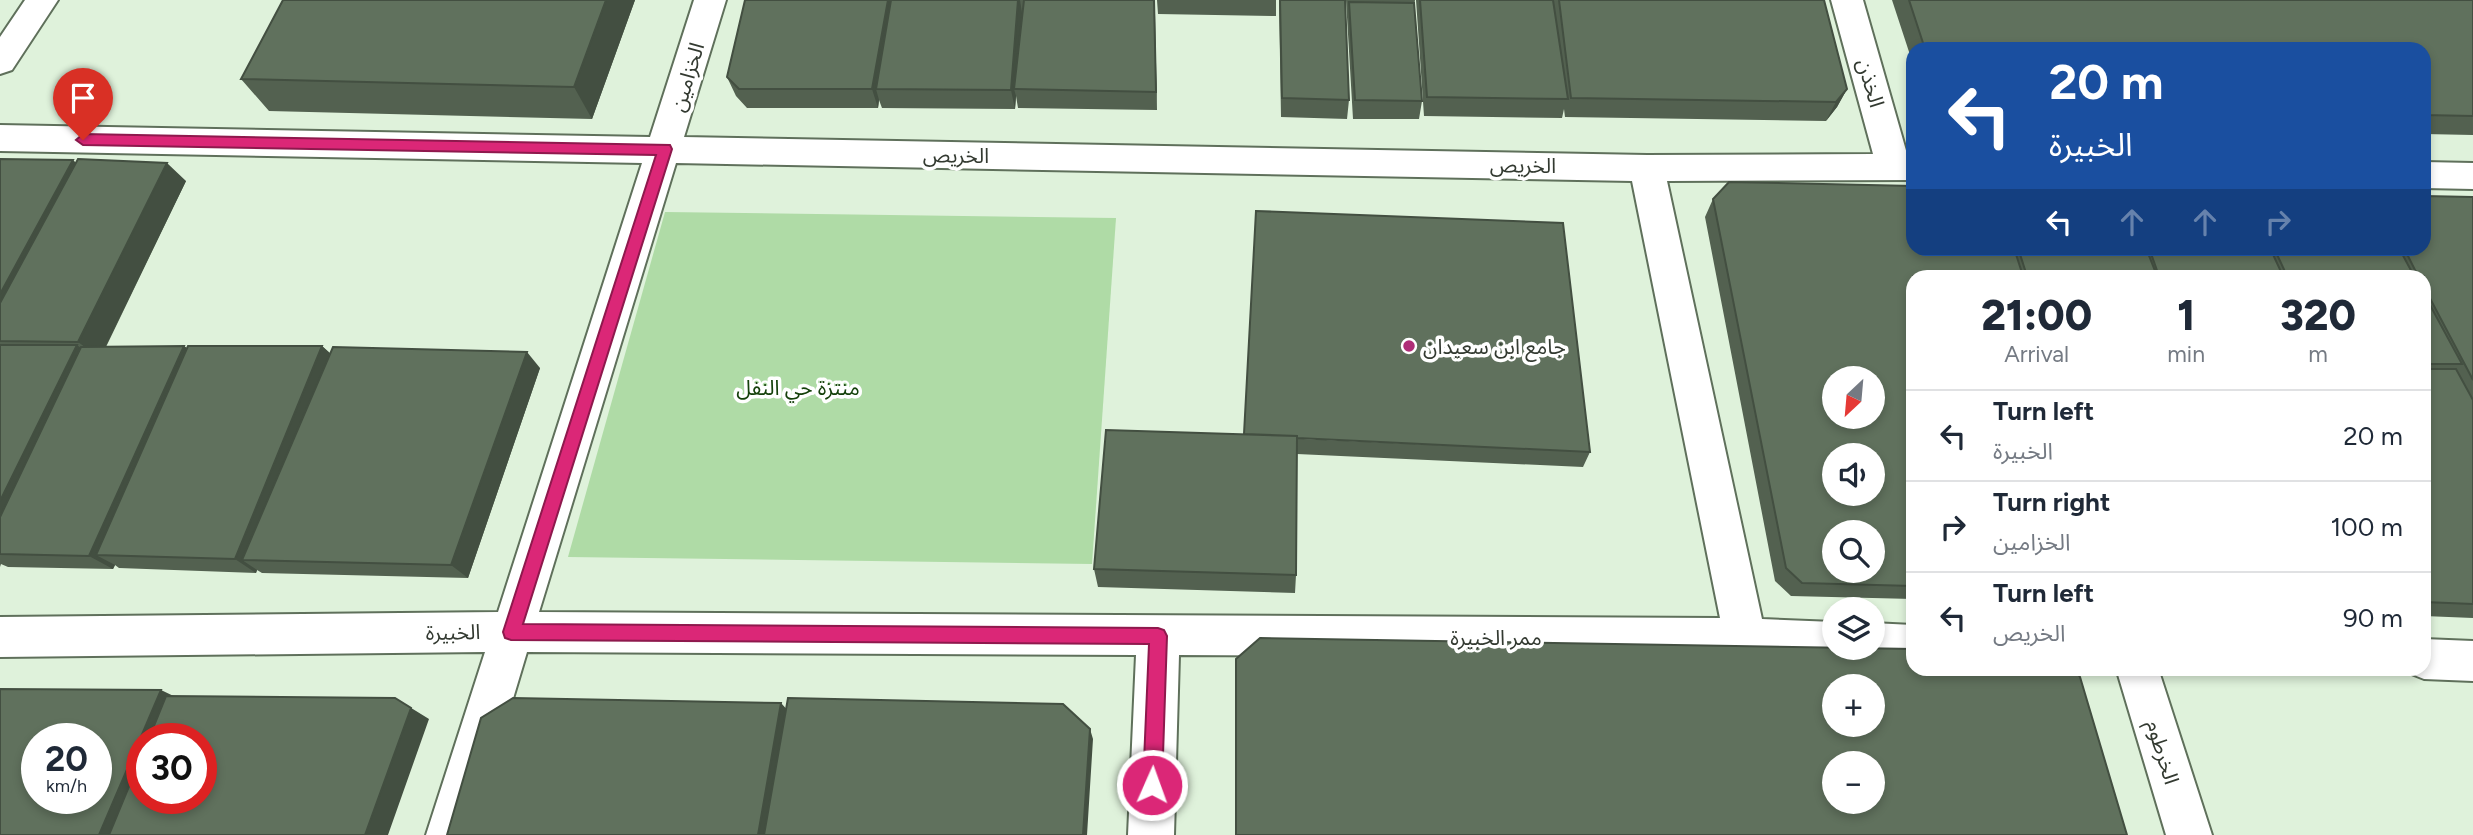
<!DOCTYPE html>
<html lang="en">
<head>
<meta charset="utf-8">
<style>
	body { margin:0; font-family:Figtree,"Noto Sans Arabic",sans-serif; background:#f6f6f7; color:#1f2937; height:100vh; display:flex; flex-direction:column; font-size:26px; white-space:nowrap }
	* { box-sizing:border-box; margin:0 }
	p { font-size:23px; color:#747a83 }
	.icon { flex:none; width:38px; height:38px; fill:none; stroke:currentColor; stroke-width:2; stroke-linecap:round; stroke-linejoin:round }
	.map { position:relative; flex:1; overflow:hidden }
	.sheet { position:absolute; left:1906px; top:270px; width:525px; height:406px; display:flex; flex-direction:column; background:#fff; border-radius:21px; box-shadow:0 4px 10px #0003 }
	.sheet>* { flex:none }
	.banner { position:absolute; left:1906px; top:42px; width:525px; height:214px; border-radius:21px; box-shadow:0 4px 10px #0003; background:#1a4fa0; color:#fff; overflow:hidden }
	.needle { width:46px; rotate:206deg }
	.buttons { position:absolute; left:1822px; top:366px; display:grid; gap:14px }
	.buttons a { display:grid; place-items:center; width:63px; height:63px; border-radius:50%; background:#fff; box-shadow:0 4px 10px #0003; font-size:35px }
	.speed { position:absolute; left:21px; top:723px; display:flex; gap:14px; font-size:35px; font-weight:700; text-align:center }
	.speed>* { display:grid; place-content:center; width:91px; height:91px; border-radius:50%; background:#fff; box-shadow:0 4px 10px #0003; line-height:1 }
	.speed small { font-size:18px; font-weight:400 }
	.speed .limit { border:10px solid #d22; background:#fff; color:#111 }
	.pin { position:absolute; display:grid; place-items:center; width:60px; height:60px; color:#fff; margin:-72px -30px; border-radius:50% 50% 50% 0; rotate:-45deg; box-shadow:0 0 7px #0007 }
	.pin .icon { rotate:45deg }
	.me { position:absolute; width:77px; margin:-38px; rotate:2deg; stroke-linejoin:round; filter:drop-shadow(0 0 5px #0008) }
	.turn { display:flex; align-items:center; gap:24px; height:147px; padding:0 28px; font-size:32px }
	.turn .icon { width:91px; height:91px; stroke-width:2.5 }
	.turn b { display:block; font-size:49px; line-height:60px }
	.lanes { display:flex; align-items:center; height:66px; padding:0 28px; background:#0003; justify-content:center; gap:35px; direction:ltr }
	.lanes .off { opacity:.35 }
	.eta { display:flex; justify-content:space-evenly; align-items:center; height:119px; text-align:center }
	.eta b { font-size:42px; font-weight:800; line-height:49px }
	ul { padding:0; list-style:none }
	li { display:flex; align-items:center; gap:21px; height:91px; padding:0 28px; border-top:2px solid #e0e1e3 }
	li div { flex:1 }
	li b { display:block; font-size:26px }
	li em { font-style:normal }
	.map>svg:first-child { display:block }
</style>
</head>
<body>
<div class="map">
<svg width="2473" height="835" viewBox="0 0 2473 835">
	<rect width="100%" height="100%" fill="#dff2db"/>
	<path fill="#afdba6" d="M 665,212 L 1116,218 L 1092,564 L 568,557 Z"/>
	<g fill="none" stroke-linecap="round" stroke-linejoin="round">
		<g stroke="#5f705b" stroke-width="4">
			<path id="minor" d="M 25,0 L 58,0 L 12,70 L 0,74 L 0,37 Z
				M 694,0 L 726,0 L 684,137 L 1647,155 L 1873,154 L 1831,0 L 1863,0 L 1907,154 L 1913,154 L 1913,180 L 1667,181 L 1762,619 L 1834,622 L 1834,648 L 1853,648 L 1849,656 L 1834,662 L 1745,658 L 1179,655 L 1174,835 L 1128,835 L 1136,655 L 527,652 L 472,835 L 426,835 L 485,652 L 0,657 L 0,617 L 498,612 L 642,163 L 0,151 L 0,125 L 650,137 ZM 676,163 L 1632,181 L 1720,618 L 539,612 Z
				M 2424,162 L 2473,163 L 2473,189 L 2424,188 Z
				M 1872,623 L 1913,625 L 1913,665 L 1872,663 L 1857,657 L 1853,648 L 1872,648 Z
				M 2424,639 L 2473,641 L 2473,681 L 2424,679 L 2409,673 L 2407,668 L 2424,668 Z
				M 2116,668 L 2158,668 L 2212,835 L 2166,835 Z"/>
		</g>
		<use href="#minor" fill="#fff" fill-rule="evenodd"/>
	</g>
	<path fill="#536150" d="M 283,0 L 635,0 L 592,119 L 269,111 L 241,79 Z
		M 745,0 L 1154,0 L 1157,110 L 1018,108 L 1016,96 L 1015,109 L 882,108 L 879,100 L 878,108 L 747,108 L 736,96 L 727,77 Z
		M 1157,0 L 1276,0 L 1276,16 L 1158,14 Z
		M 1279,0 L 1345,0 L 1349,100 L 1347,119 L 1281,117 Z
		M 1346,0 L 1415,0 L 1414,9 L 1422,101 L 1419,119 L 1353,119 Z
		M 1416,0 L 1824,0 L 1847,89 L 1837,107 L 1826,121 L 1565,117 L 1564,109 L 1562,118 L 1424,116 Z
		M 1892,0 L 2473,0 L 2473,135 L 2424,134 L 2424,49 L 1913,49 L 1913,64 Z
		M 0,159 L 76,163 L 186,181 L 106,347 L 184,346 L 187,348 L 322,346 L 330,353 L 540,368 L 468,578 L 262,573 L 257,570 L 256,573 L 119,568 L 115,565 L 113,569 L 8,567 L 1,564 L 0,567 Z
		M 2473,197 L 2473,618 L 2424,616 L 2424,276 L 1913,276 L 1913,599 L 1791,596 L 1775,581 L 1705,217 L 1713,199 L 1913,248 L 2424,248 Z
		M 1106,430 L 1590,452 L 1583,467 L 1297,454 L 1296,575 L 1295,593 L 1098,587 L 1094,569 Z"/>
	<path fill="#434f41" d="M 606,0 L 635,0 L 592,119 L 574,87 Z
		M 888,0 L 897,0 L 876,89 L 879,100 L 878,108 L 872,89 Z
		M 1018,0 L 1020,0 L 1022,13 L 1016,89 L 1014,89 L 1016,96 L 1015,109 L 1011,90 Z
		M 1154,0 L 1155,14 L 1157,110 L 1156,92 Z
		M 1847,89 L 1837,107 L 1826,121 L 1836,102 Z
		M 73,160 L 93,179 L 0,341 L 0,294 Z
		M 167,163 L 186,181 L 100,358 L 78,342 Z
		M 77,345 L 99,362 L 0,554 L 0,501 Z
		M 184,346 L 204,362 L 96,555 L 115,565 L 113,569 L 89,556 Z
		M 322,346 L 340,363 L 242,560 L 257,570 L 256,573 L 235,559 Z
		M 527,352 L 540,368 L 468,578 L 451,565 Z
		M 161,690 L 184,701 L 169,738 L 142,738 L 142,798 L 128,835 L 99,835 Z
		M 395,698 L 429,719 L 388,835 L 365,835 Z
		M 781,703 L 791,714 L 770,835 L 758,835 Z
		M 1090,729 L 1093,739 L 1087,835 L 1083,835 Z"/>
	<path fill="#60715d" stroke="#434f41" stroke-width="2" fill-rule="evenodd" d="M 283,0 L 606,0 L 574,87 L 241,79 Z
		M 745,0 L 888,0 L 872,89 L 739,89 L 727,77 Z
		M 891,0 L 1018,0 L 1011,90 L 876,89 Z
		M 1024,0 L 1154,0 L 1156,92 L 1014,89 Z
		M 1280,0 L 1345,0 L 1349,100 L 1282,98 Z
		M 1420,0 L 1553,0 L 1568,99 L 1427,97 Z
		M 1559,0 L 1824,0 L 1847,89 L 1836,102 L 1571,98 Z
		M 1909,0 L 2473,0 L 2473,116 L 2424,115 L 2424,49 L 1925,49 Z
		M 1349,2 L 1414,3 L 1422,101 L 1355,100 Z
		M 0,159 L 73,160 L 0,294 Z
		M 78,159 L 167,163 L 78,342 L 0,341 L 0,303 Z
		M 1729,182 L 1913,186 L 1913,248 L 2014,248 L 2023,276 L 1913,276 L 1913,586 L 1802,583 L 1786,568 L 1713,199 ZM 1834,378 L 1872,378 L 1872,416 L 1834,416 ZM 1834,455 L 1872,455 L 1872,494 L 1834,494 ZM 1834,532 L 1872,532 L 1872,570 L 1834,570 Z
		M 2424,196 L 2473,197 L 2473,380 L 2424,287 L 2424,276 L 2418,276 L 2404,248 L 2424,248 Z
		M 1256,211 L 1563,223 L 1590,452 L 1297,438 L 1297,436 L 1244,434 Z
		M 2018,248 L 2146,248 L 2157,276 L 2027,276 Z
		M 2149,248 L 2270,248 L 2283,276 L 2159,276 Z
		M 2274,248 L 2399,248 L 2414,276 L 2287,276 Z
		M 2424,294 L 2462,364 L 2424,364 Z
		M 0,345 L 77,345 L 0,501 Z
		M 184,346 L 89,556 L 0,554 L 0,517 L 81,347 Z
		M 188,346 L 322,346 L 235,559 L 96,555 Z
		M 333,347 L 527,352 L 451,565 L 242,560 Z
		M 2424,369 L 2456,369 L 2473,400 L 2473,604 L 2424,602 Z
		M 1106,430 L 1297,436 L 1296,575 L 1094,569 Z
		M 1260,638 L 1913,649 L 1913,668 L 2073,668 L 2080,677 L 2127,835 L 1236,835 L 1236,659 ZM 1834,686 L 1872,686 L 1872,724 L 1834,724 ZM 1834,763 L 1872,763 L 1872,802 L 1834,802 Z
		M 0,689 L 161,690 L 99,835 L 0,835 ZM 37,738 L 96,738 L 96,798 L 37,798 Z
		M 166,696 L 395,698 L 411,708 L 365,835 L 109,835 L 142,755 L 142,798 L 201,798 L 201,738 L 149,738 Z
		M 513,698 L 781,703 L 758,835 L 447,835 L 481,718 Z
		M 788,698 L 1063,704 L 1090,729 L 1083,835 L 764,835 Z"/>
	<path fill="#db2777" stroke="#8e194d" stroke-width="2" d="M 83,134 L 670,145 L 672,149 L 523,624 L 1158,628 L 1164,630 L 1167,636 L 1162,785 L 1159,792 L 1152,794 L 1146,792 L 1143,785 L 1149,644 L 511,640 L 505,638 L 503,632 L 656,155 L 83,145 L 76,140 Z"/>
	<circle fill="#af2d77" stroke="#fff" stroke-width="2.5" cx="1409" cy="346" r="7"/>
	<g text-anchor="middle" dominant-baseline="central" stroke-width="7" stroke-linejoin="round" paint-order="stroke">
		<g font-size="21" fill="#333a31" stroke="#fff">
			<text transform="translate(687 77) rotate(-73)">الخزامين</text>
			<text transform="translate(1871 83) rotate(74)">الخذن</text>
			<text transform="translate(956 155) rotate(1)">الخريص</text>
			<text transform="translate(1523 165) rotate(1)">الخريص</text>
			<text transform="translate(453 632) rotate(-1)">الخبيرة</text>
			<text x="1496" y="637">ممر الخبيرة</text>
			<text transform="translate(2163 752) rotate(73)">الخرطوم</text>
		</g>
		<g font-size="21" fill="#333a31" stroke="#fff" text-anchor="start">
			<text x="1423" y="346">جامع ابن سعيدان</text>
		</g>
		<g font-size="21" fill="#15410b" stroke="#fff">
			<text x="798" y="387">منتزة حي النفل</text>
		</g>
	</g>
</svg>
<div class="buttons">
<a><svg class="needle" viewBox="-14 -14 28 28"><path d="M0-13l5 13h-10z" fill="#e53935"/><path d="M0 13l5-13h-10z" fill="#747a83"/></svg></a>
<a><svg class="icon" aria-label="sound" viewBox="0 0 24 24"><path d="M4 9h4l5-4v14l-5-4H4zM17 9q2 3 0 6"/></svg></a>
<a><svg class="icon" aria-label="search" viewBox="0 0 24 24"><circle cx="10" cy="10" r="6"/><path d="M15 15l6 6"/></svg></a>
<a><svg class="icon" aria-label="layers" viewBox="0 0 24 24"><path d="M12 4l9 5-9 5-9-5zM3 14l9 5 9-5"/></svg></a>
<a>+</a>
<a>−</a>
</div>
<div class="speed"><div>20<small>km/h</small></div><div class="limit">30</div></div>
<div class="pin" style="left:83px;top:140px;background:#d93025"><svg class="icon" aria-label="arrive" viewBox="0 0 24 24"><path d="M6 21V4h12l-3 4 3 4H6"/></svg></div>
<svg class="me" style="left:1152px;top:785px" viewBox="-20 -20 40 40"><circle r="17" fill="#db2777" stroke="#fff" stroke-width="3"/><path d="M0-11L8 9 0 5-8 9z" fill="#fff"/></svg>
<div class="banner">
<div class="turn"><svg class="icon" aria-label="left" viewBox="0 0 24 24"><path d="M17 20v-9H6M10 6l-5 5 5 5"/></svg><div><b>20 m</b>الخبيرة</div></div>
<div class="lanes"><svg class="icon" aria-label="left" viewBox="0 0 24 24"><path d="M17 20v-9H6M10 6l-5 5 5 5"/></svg><svg class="icon off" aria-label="ahead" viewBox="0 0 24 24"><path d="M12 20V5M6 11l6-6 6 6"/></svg><svg class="icon off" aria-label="ahead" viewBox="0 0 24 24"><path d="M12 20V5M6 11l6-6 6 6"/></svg><svg class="icon off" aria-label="right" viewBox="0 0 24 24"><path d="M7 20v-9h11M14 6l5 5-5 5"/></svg></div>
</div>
<section class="sheet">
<div class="eta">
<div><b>21:00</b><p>Arrival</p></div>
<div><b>1</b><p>min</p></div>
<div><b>320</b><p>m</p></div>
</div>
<ul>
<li><svg class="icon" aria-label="left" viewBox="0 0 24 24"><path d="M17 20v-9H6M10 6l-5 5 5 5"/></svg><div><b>Turn left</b><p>الخبيرة</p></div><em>20 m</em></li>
<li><svg class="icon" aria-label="right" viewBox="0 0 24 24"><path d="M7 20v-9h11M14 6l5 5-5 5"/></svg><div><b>Turn right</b><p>الخزامين</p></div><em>100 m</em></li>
<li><svg class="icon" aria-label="left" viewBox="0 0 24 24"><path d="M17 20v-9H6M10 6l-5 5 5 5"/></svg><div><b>Turn left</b><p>الخريص</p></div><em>90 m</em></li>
</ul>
</section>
</div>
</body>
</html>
